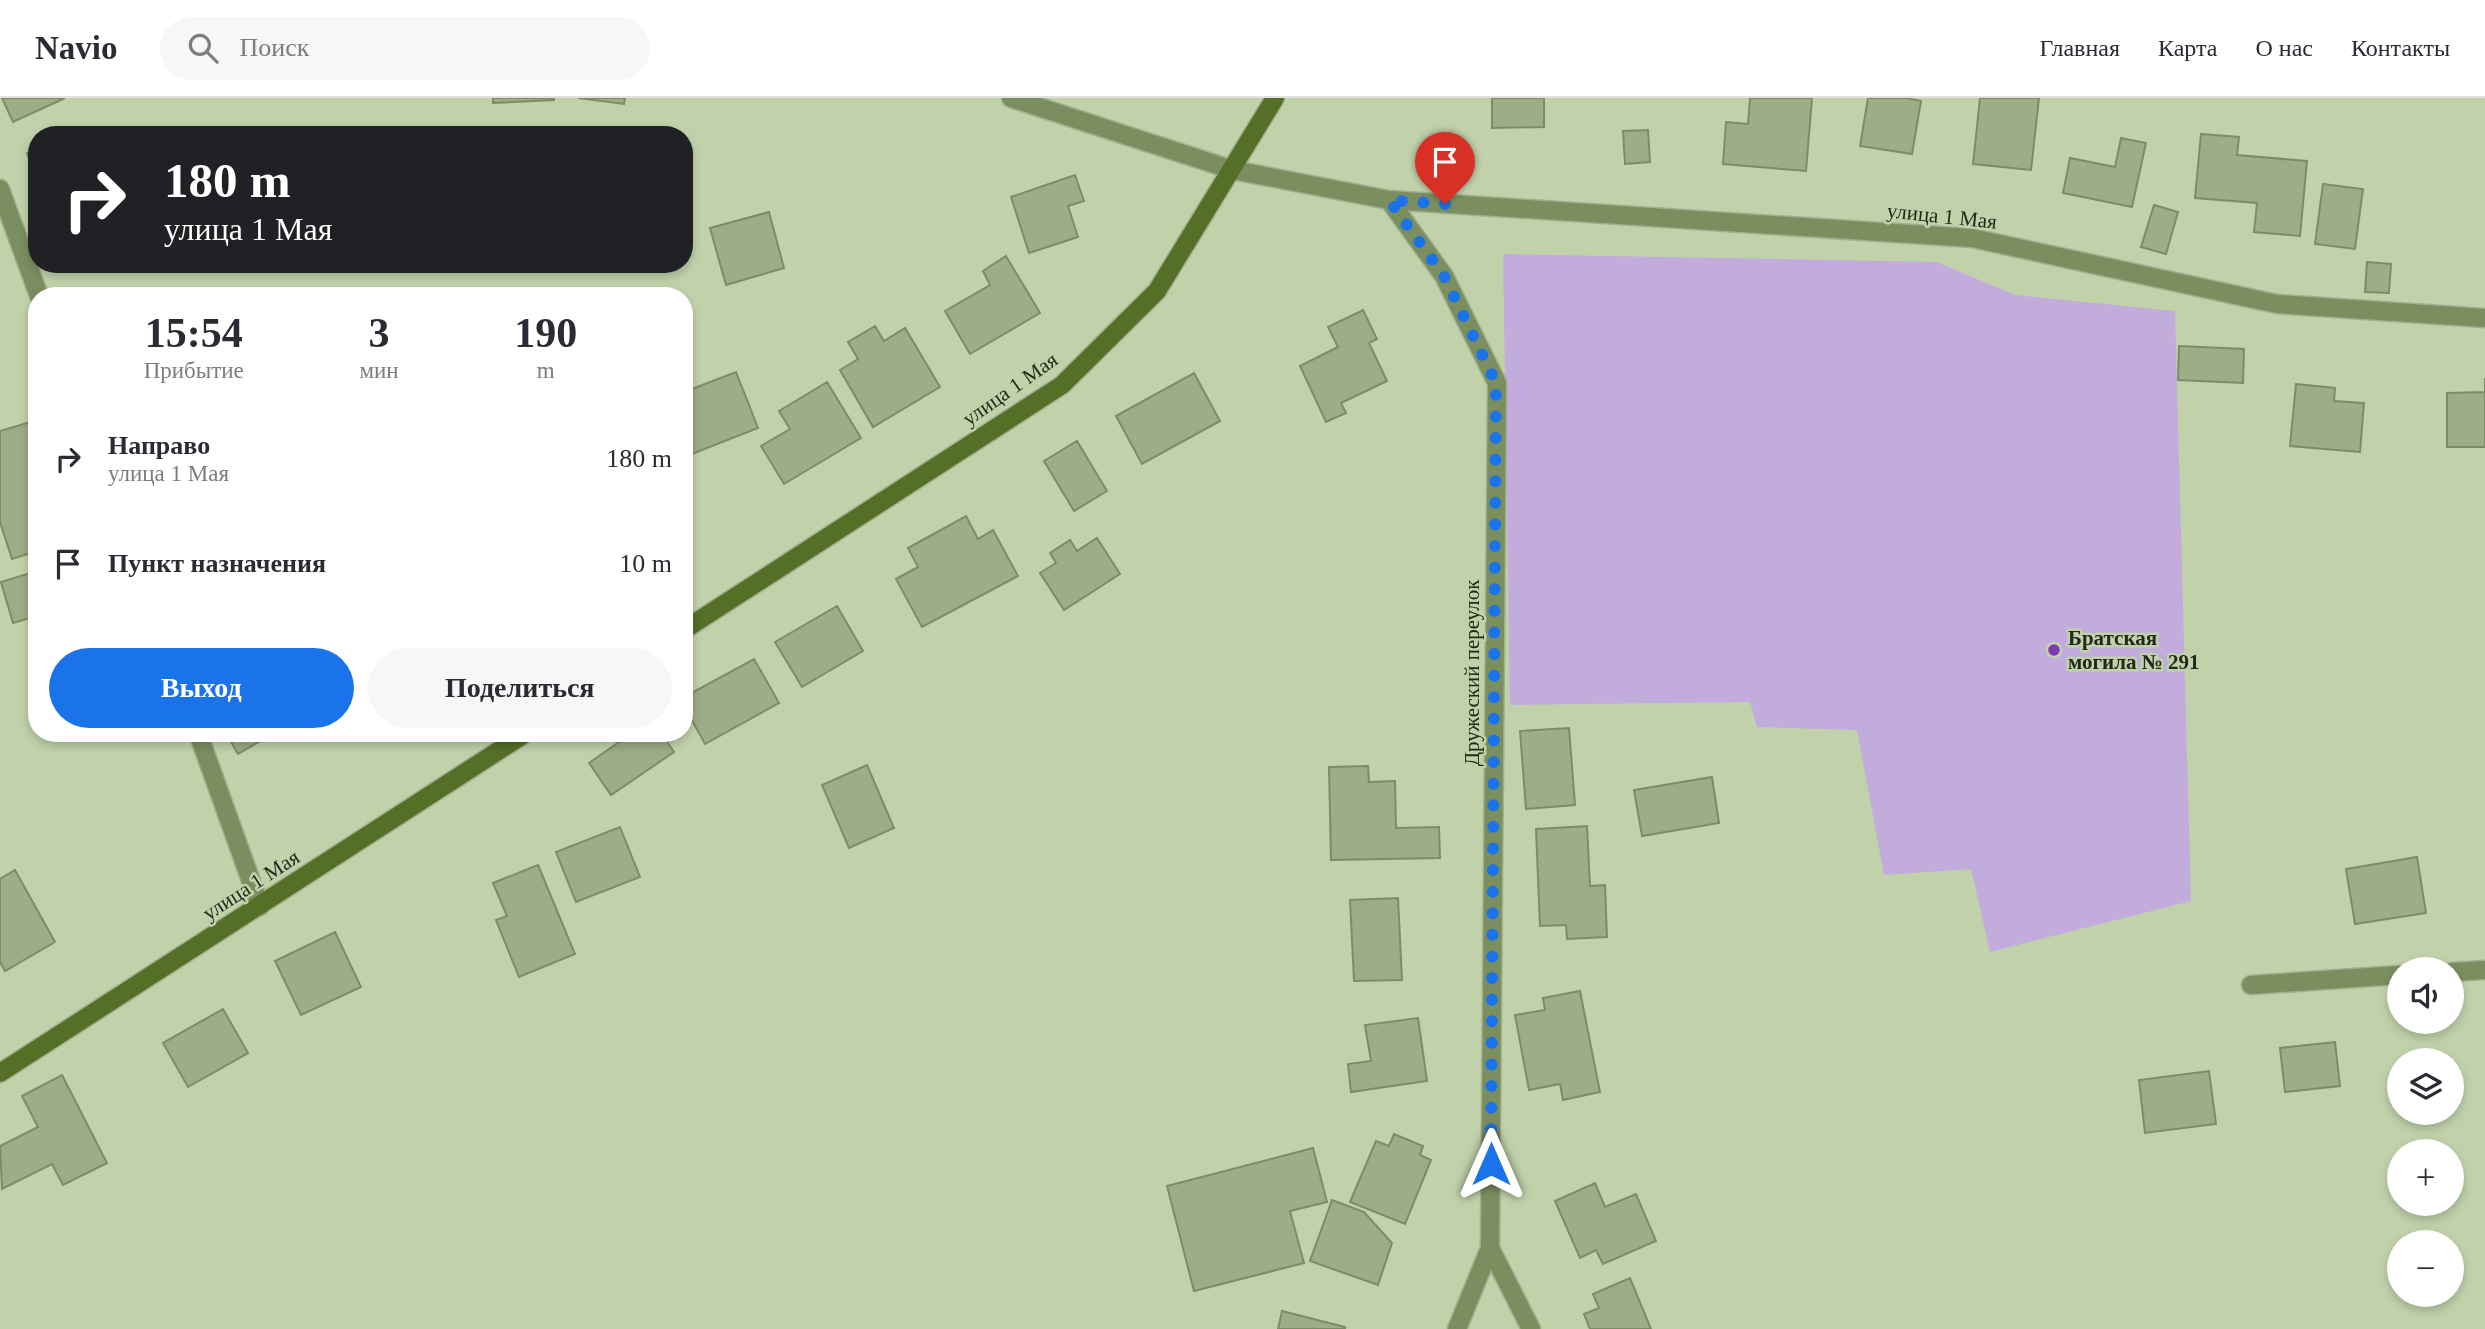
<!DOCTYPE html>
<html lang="ru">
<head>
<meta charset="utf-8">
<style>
	body { margin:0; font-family:Georgia,serif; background:#f7f7f7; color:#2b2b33; height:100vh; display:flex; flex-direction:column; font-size:26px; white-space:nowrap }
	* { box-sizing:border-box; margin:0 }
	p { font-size:23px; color:#7c7c81 }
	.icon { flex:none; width:38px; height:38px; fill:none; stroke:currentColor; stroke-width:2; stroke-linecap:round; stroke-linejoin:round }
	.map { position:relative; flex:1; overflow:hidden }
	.panel { position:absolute; left:28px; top:189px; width:665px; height:455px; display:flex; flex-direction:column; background:#fff; border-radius:28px; box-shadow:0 4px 10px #0003 }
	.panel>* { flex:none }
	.hud { position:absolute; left:28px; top:28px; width:665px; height:147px; border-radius:28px; box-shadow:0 4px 10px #0003; background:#202124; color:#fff; overflow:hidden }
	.fabs { position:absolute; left:2387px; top:859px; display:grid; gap:14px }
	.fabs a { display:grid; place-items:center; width:77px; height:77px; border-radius:50%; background:#fff; box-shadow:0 4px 10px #0003; font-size:35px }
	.pin { position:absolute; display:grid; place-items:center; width:60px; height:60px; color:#fff; margin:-72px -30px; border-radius:50% 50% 50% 0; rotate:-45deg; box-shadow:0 0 7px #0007 }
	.pin .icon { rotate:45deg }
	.me { position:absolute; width:77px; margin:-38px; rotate:0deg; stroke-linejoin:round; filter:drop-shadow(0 0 5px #0008) }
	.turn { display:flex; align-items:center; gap:24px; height:147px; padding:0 21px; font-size:32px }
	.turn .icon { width:91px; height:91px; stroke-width:2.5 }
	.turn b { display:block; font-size:49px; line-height:60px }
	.eta { display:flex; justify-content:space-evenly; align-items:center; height:119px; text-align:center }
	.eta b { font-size:42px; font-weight:600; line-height:49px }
	.action { display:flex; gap:14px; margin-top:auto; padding:14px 21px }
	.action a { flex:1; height:80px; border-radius:42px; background:#1a73e8; color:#fff; font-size:28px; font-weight:600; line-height:80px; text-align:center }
	.action a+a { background:#f7f7f7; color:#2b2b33 }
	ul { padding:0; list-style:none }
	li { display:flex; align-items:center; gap:21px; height:105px; padding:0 21px }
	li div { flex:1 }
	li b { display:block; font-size:26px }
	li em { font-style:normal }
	header { display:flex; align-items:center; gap:42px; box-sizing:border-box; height:98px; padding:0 35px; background:#fff; border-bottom:2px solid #e1e1e2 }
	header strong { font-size:33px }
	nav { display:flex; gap:38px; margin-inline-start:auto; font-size:24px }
	.search { width:490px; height:63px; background:#f7f7f7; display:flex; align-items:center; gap:18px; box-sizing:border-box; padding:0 24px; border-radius:38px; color:#7c7c81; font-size:26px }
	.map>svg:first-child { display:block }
</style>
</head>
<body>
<header>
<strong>Navio</strong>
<div class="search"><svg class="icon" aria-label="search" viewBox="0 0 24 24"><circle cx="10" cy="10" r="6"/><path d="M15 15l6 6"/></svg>Поиск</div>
<nav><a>Главная</a><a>Карта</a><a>О нас</a><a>Контакты</a></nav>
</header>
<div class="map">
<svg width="2485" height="1231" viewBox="0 0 2485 1231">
	<rect width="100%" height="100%" fill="#c1d2ab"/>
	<path fill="#c2acdb" d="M 1503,156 L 1937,164 L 2015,197 L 2175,213 L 2191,803 L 1990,854 L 1971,771 L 1884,777 L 1857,632 L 1757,629 L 1750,604 L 1510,607 Z"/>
	<path fill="#9dad87" stroke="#7d8c67" stroke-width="2" d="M 2,0 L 65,0 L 13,24 Z
		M 493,0 L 554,0 L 554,2 L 493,5 Z
		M 578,0 L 625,0 L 624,6 Z
		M 1492,0 L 1544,0 L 1544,29 L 1492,30 Z
		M 1750,0 L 1812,0 L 1806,73 L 1723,66 L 1726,24 L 1748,26 Z
		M 1868,0 L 1906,0 L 1921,3 L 1912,56 L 1860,48 Z
		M 1980,0 L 2039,0 L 2031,72 L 1973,66 Z
		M 1648,32 L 1650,64 L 1625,66 L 1623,33 Z
		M 2201,36 L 2239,39 L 2237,57 L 2307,63 L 2300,138 L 2254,134 L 2257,105 L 2195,100 Z
		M 2121,40 L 2146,45 L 2132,109 L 2063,95 L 2070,60 L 2115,69 Z
		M 37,51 L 37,79 L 36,80 L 27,55 Z
		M 1075,77 L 1084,103 L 1068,108 L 1078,139 L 1029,155 L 1011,99 Z
		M 2323,86 L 2363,91 L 2355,151 L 2315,146 Z
		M 2154,107 L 2178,114 L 2166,156 L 2141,149 Z
		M 769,114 L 784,170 L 726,187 L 710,130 Z
		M 1006,158 L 1040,215 L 970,256 L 945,213 L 990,187 L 983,173 Z
		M 2367,164 L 2391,166 L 2389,195 L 2365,194 Z
		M 148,191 L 150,198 L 125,198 Z
		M 1363,212 L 1377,241 L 1369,245 L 1387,283 L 1341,305 L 1346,315 L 1326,324 L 1300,268 L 1338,249 L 1328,229 Z
		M 875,228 L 884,243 L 905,230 L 940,289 L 873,329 L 840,272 L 858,261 L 848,244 Z
		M 2179,248 L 2244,251 L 2243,285 L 2178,282 Z
		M 736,274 L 758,330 L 692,356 L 684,335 L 684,294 Z
		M 1194,275 L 1220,323 L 1142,366 L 1116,318 Z
		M 2485,280 L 2485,349 L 2447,349 L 2447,295 L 2485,294 Z
		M 827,284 L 861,340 L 784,386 L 761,348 L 790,331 L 779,313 Z
		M 2296,286 L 2335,290 L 2334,303 L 2364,305 L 2360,354 L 2290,348 Z
		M 37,322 L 37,453 L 12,461 L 0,424 L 0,333 Z
		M 1077,343 L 1107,393 L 1074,413 L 1044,363 Z
		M 966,418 L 978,441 L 993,432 L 1018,478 L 922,529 L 896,481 L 918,469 L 908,450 Z
		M 1097,440 L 1120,476 L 1064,512 L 1040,475 L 1056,465 L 1050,455 L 1070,442 L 1077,453 Z
		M 37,473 L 37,518 L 13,525 L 1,484 Z
		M 837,508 L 863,553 L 802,589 L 775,544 Z
		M 754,561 L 779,605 L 705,646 L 684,608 L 684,599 Z
		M 1569,630 L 1575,707 L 1526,711 L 1520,633 Z
		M 226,635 L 274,635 L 238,656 Z
		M 632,635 L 661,635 L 674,654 L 611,697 L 589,665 Z
		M 867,667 L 894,730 L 849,750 L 822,687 Z
		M 1368,668 L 1369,684 L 1395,683 L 1396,730 L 1439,729 L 1440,760 L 1331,762 L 1329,669 Z
		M 1712,679 L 1719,725 L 1642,738 L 1634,692 Z
		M 1587,728 L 1590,788 L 1605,787 L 1607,839 L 1567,841 L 1566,827 L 1540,828 L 1536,731 Z
		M 620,729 L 640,779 L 576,804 L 556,754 Z
		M 2417,759 L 2426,815 L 2355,826 L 2346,771 Z
		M 538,767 L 575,856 L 519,879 L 496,822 L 507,818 L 493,785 Z
		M 15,772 L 55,844 L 5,873 L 0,864 L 0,781 Z
		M 1398,800 L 1402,882 L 1354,883 L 1350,802 Z
		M 335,834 L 361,889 L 301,917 L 275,863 Z
		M 1580,893 L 1600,994 L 1563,1002 L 1560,986 L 1529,992 L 1515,917 L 1545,912 L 1543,900 Z
		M 223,911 L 248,955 L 188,989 L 163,945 Z
		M 1418,920 L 1427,983 L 1351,994 L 1348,966 L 1371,963 L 1365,927 Z
		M 2335,944 L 2340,988 L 2285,994 L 2280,950 Z
		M 2209,973 L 2216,1026 L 2145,1035 L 2139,982 Z
		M 62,977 L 107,1065 L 63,1087 L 52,1066 L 2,1091 L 0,1048 L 38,1029 L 22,998 Z
		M 1394,1036 L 1423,1048 L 1420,1057 L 1431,1062 L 1405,1126 L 1350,1104 L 1376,1043 L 1389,1048 Z
		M 1313,1050 L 1327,1104 L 1290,1113 L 1304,1165 L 1194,1193 L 1167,1088 Z
		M 1595,1085 L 1605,1109 L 1636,1096 L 1656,1143 L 1603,1166 L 1596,1152 L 1580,1160 L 1555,1103 Z
		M 1332,1102 L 1364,1114 L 1392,1145 L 1378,1187 L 1310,1163 Z
		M 1630,1180 L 1651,1231 L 1590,1231 L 1584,1216 L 1599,1210 L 1593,1196 Z
		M 1282,1213 L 1345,1229 L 1345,1231 L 1278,1231 Z"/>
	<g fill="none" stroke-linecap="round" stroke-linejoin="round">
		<g stroke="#a1b08e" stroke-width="21">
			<path id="street" d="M 1011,0 L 1233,72 L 1389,102 L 1444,178 L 1497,285 L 1490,1150 L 1457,1231
				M 0,91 L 39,198
				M 1389,102 L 1972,140 L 2277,206 L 2485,220
				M 198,635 L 260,808
				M 2452,874 L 2485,872
				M 2251,887 L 2399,877
				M 1490,1150 L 1531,1231"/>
		</g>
		<g stroke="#a1b08e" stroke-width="21">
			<path id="secondary" d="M 684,532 L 1062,287 L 1157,193 L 1275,0
				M 0,975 L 526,635"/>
		</g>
		<use href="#street" stroke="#7b8e60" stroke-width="18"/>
		<use href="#secondary" stroke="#556f26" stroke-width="18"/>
	</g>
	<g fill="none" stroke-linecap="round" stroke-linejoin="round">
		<path stroke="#1a73e8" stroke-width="12" stroke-dasharray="0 21.6" d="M 1445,106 L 1389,102 L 1444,178 L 1496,285 L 1491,1066"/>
	</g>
	<circle fill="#7c3bb0" stroke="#c1d2ab" stroke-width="2.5" cx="2054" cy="552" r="7"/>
	<g text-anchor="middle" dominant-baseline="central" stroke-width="5" stroke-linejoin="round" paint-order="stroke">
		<g font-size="21" fill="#23291a" stroke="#c1d2ab">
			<text transform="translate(1942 118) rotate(6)">улица 1 Мая</text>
			<text transform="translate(1010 291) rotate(-35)">улица 1 Мая</text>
			<text transform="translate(1472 575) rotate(-90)">Дружеский переулок</text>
			<text transform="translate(251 787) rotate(-33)">улица 1 Мая</text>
		</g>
		<g font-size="21" font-weight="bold" fill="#23291a" stroke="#c1d2ab" text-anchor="start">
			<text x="2068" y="540">Братская<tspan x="2068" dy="24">могила № 291</tspan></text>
		</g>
	</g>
</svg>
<div class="fabs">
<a><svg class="icon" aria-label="sound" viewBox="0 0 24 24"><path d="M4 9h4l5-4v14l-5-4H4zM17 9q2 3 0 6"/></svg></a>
<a><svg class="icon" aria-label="layers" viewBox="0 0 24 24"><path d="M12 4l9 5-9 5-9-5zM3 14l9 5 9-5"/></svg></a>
<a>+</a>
<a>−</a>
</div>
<div class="pin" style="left:1445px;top:106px;background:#d93025"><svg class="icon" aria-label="arrive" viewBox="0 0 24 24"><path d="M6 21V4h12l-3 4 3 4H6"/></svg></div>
<svg class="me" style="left:1491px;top:1066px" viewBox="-20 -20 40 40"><path d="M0-17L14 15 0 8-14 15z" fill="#1a73e8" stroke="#fff" stroke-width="4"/></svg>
<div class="hud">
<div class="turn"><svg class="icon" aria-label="right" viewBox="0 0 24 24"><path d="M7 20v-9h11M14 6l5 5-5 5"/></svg><div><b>180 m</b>улица 1 Мая</div></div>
</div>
<section class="panel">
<div class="eta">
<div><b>15:54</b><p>Прибытие</p></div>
<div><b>3</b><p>мин</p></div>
<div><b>190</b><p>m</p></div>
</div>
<ul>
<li><svg class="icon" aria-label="right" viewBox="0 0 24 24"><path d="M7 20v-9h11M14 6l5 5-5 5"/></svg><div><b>Направо</b><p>улица 1 Мая</p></div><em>180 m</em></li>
<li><svg class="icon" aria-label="arrive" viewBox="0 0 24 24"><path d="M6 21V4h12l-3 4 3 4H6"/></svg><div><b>Пункт назначения</b></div><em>10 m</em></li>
</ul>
<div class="action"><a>Выход</a><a>Поделиться</a></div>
</section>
</div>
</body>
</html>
